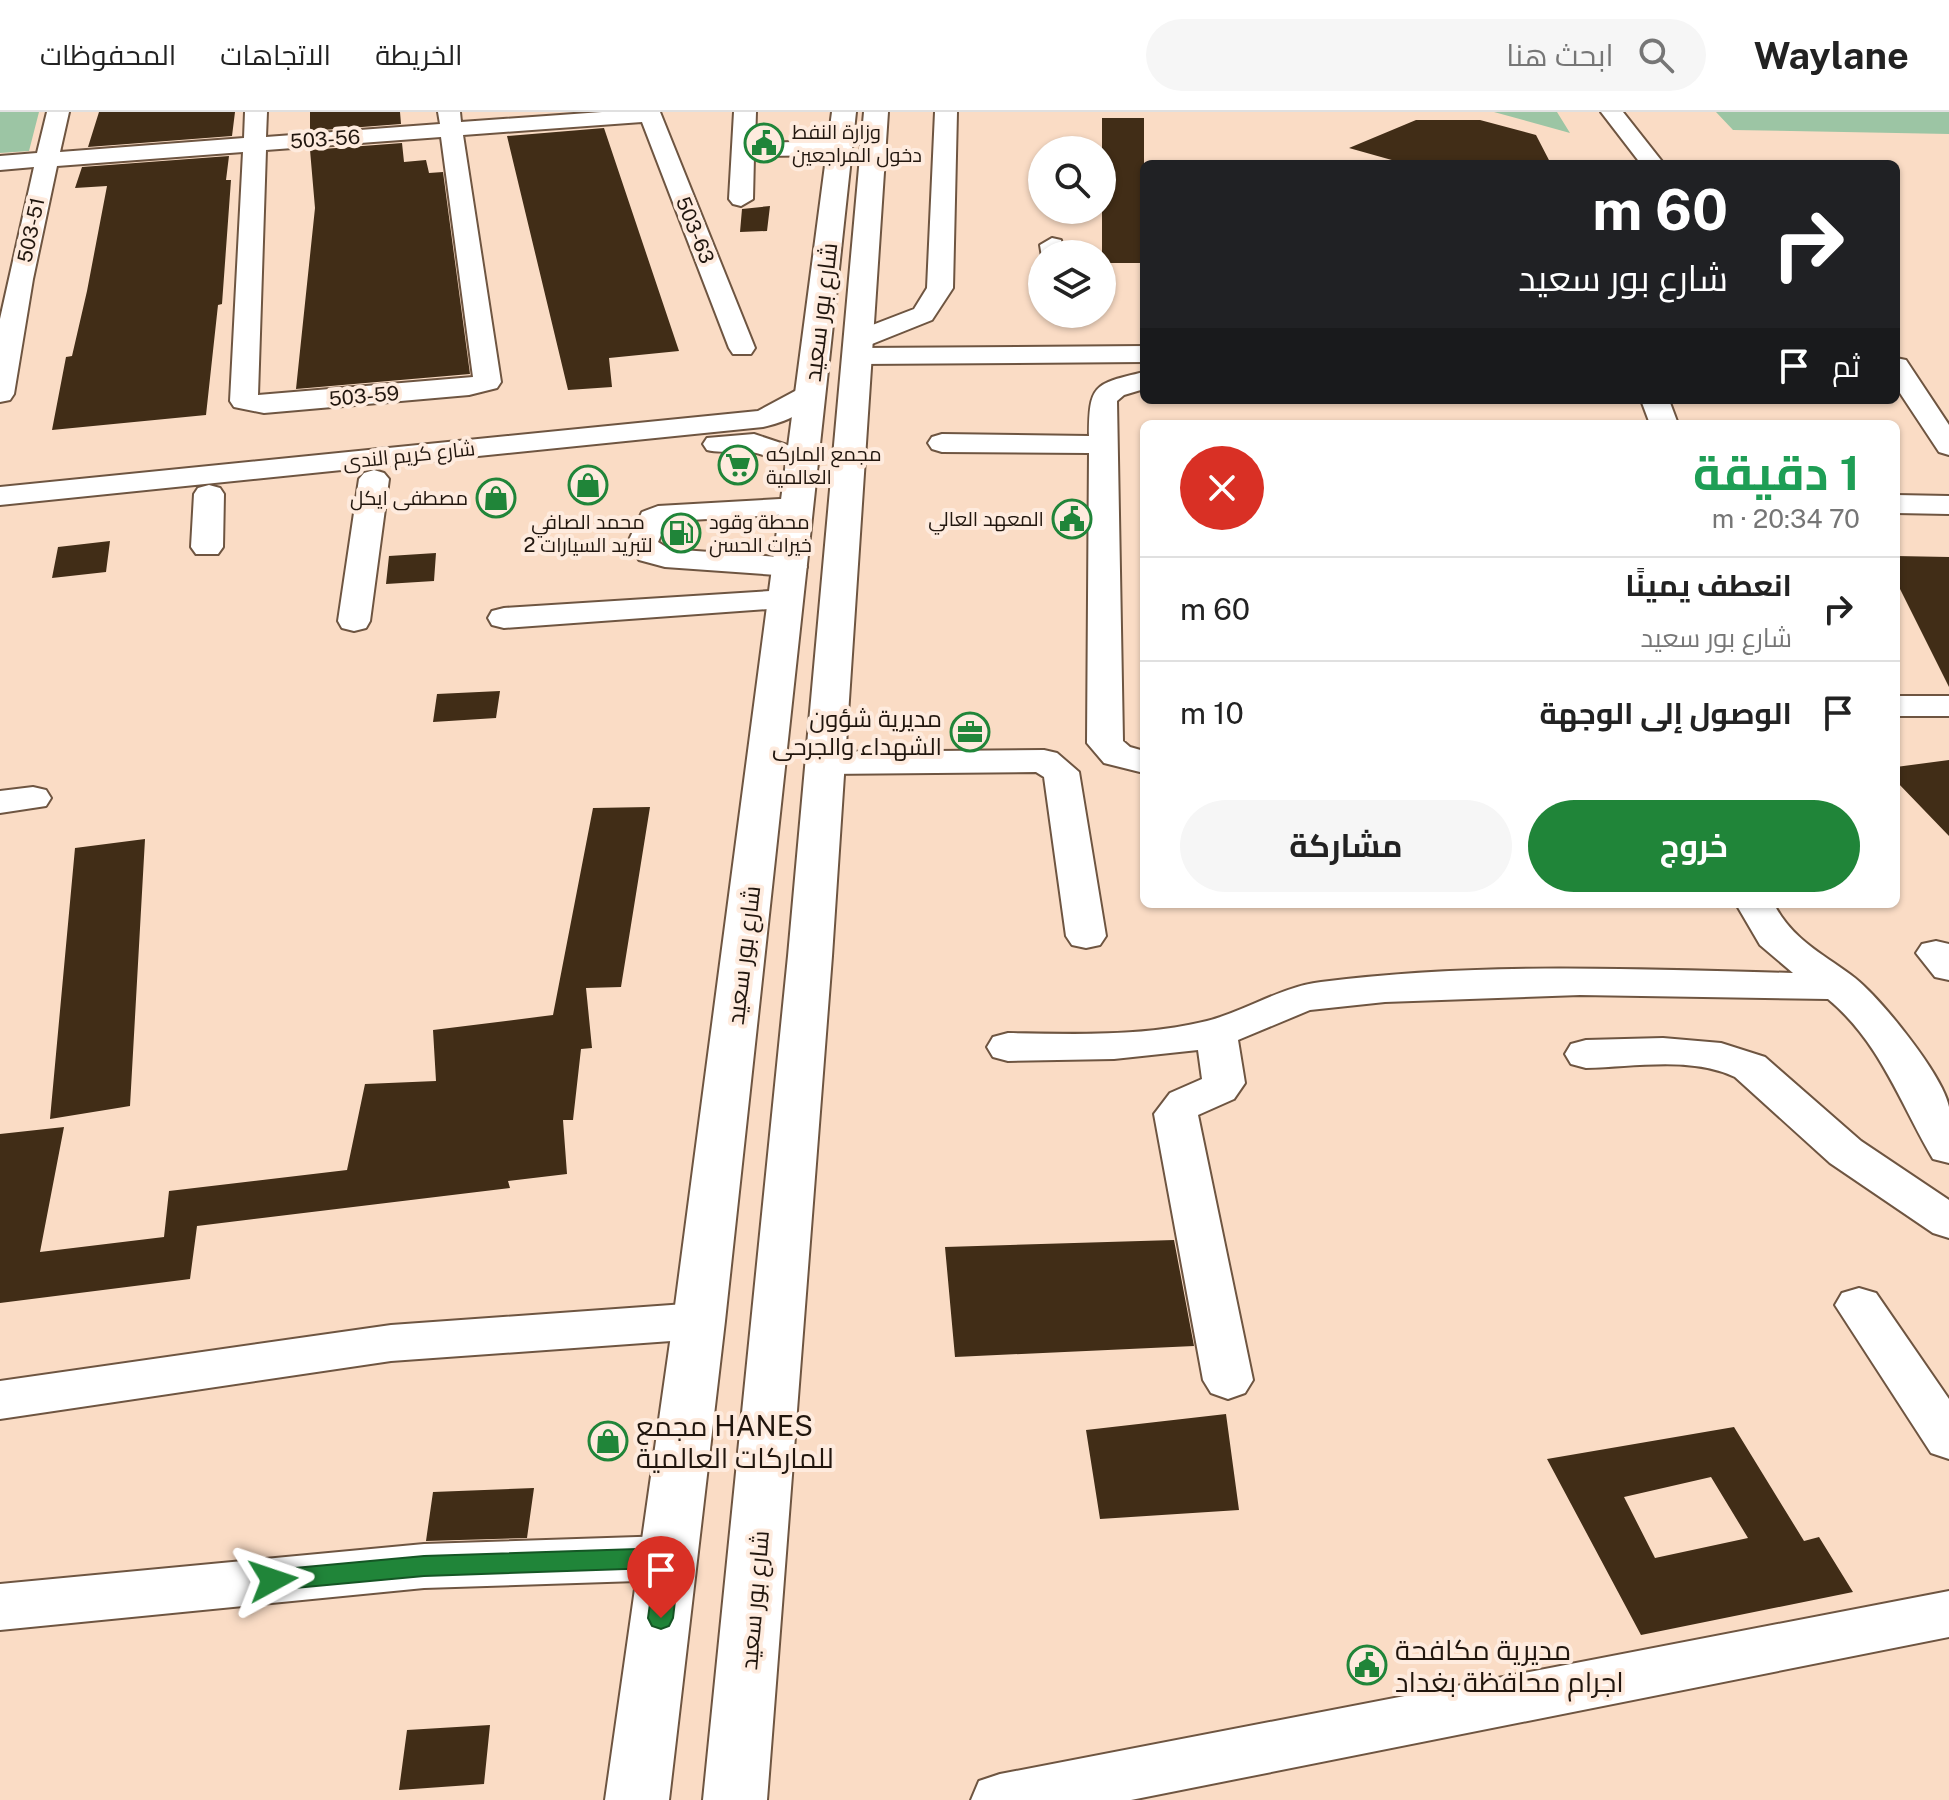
<!DOCTYPE html>
<html lang="ar">
<head>
<meta charset="utf-8">
<style>
	body { margin:0; font-family:"Public Sans",Cairo,sans-serif; background:#f6f6f6; color:#222; direction:rtl; height:100vh; display:flex; flex-direction:column; font-size:30px; white-space:nowrap }
	* { box-sizing:border-box; margin:0 }
	p { font-size:26px; color:#767676 }
	.icon { flex:none; width:44px; height:44px; fill:none; stroke:currentColor; stroke-width:2; stroke-linecap:round; stroke-linejoin:round }
	.map { position:relative; flex:1; overflow:hidden; direction:ltr }
	.drawer { position:absolute; left:1140px; top:308px; width:760px; height:488px; display:flex; flex-direction:column; background:#fff; border-radius:12px; box-shadow:0 2px 6px #0004; direction:rtl }
	.drawer>* { flex:none }
	.hud { position:absolute; left:1140px; top:48px; width:760px; height:244px; border-radius:12px; box-shadow:0 2px 6px #0004; direction:rtl; background:#202124; color:#fff; overflow:hidden }
	.buttons { position:absolute; left:1028px; top:24px; display:grid; gap:16px }
	.buttons a { display:grid; place-items:center; width:88px; height:88px; border-radius:50%; background:#fff; box-shadow:0 2px 6px #0004; font-size:40px }
	.pin { position:absolute; display:grid; place-items:center; width:68px; height:68px; color:#fff; margin:-82px -34px; border-radius:50% 50% 50% 0; rotate:-45deg; box-shadow:0 0 8px #0007 }
	.pin .icon { rotate:45deg }
	.me { position:absolute; width:88px; margin:-44px; rotate:85deg; stroke-linejoin:round; filter:drop-shadow(0 0 6px #0008) }
	.turn { display:flex; align-items:center; gap:28px; height:168px; padding:0 40px; font-size:36px }
	.turn .icon { width:104px; height:104px; stroke-width:2.5 }
	.turn b { display:block; font-size:56px; line-height:68px }
	.then { display:flex; align-items:center; height:76px; padding:0 40px; background:#0003; gap:16px; font-size:30px }
	.round { display:grid; place-items:center; flex:none; width:84px; height:84px; border-radius:42px; background:#f6f6f6 }
	.headline { display:flex; align-items:center; justify-content:space-between; height:136px; padding:0 40px }
	h1 { font-size:48px; font-weight:700; line-height:60px; color:#1e9e55 }
	.primary-button { display:flex; gap:16px; margin-top:auto; padding:16px 40px }
	.primary-button a { flex:1; height:92px; border-radius:48px; background:#208539; color:#fff; font-size:32px; font-weight:700; line-height:92px; text-align:center }
	.primary-button a+a { background:#f6f6f6; color:#222 }
	ul { padding:0; list-style:none }
	li { display:flex; align-items:center; gap:24px; height:104px; padding:0 40px; border-top:2px solid #e0e0e0 }
	li div { flex:1 }
	li b { display:block; font-size:30px }
	li em { font-style:normal }
	header { display:flex; align-items:center; gap:48px; box-sizing:border-box; height:112px; padding:0 40px; background:#fff; border-bottom:2px solid #e0e0e0 }
	header strong { font-size:38px }
	nav { display:flex; gap:44px; margin-inline-start:auto; font-size:28px }
	.search { width:560px; height:72px; background:#f6f6f6; display:flex; align-items:center; gap:20px; box-sizing:border-box; padding:0 28px; border-radius:44px; color:#767676; font-size:30px }
	.map>svg:first-child { display:block }
</style>
</head>
<body>
<header>
<strong>Waylane</strong>
<div class="search"><svg class="icon" aria-label="search" viewBox="0 0 24 24"><circle cx="10" cy="10" r="6"/><path d="M15 15l6 6"/></svg>ابحث هنا</div>
<nav><a>الخريطة</a><a>الاتجاهات</a><a>المحفوظات</a></nav>
</header>
<div class="map">
<svg width="1949" height="1688" viewBox="0 0 1949 1688">
	<rect width="100%" height="100%" fill="#fadcc5"/>
	<path fill="#9cc5a4" d="M 0,0 L 39,0 L 29,39 L 0,41 Z
		M 1494,0 L 1557,0 L 1570,21 Z
		M 1716,0 L 1949,0 L 1949,22 L 1733,18 Z"/>
	<path fill="#412d17" fill-rule="evenodd" d="M 99,0 L 235,0 L 232,24 L 88,35 Z
		M 310,0 L 400,0 L 401,12 L 310,19 Z
		M 1102,6 L 1144,6 L 1144,151 L 1102,151 Z
		M 1416,8 L 1480,8 L 1536,23 L 1551,52 L 1406,52 L 1349,36 Z
		M 604,16 L 679,239 L 609,246 L 612,275 L 568,278 L 507,24 Z
		M 402,31 L 404,50 L 426,48 L 429,61 L 443,60 L 470,262 L 296,277 L 315,96 L 310,38 Z
		M 229,44 L 226,68 L 231,68 L 222,192 L 218,193 L 206,303 L 52,318 L 66,245 L 72,244 L 87,179 L 107,74 L 75,76 L 82,55 Z
		M 770,94 L 767,119 L 740,120 L 742,97 Z
		M 110,429 L 106,460 L 52,466 L 58,435 Z
		M 436,441 L 434,469 L 386,472 L 389,444 Z
		M 1896,444 L 1949,445 L 1949,575 L 1896,469 Z
		M 500,579 L 496,606 L 433,610 L 437,582 Z
		M 1949,648 L 1949,724 L 1896,669 L 1896,655 Z
		M 650,695 L 621,875 L 586,876 L 592,936 L 581,937 L 573,1008 L 563,1008 L 567,1062 L 508,1069 L 510,1076 L 197,1114 L 190,1167 L 0,1191 L 0,1022 L 64,1015 L 40,1140 L 164,1125 L 169,1079 L 347,1058 L 365,972 L 436,969 L 433,918 L 553,903 L 593,696 Z
		M 145,727 L 130,994 L 50,1007 L 75,736 Z
		M 1174,1128 L 1194,1234 L 955,1245 L 945,1135 Z
		M 1226,1302 L 1239,1398 L 1100,1407 L 1086,1318 Z
		M 1734,1315 L 1804,1429 L 1819,1425 L 1853,1480 L 1641,1523 L 1547,1347 ZM 1711,1365 L 1748,1426 L 1655,1446 L 1624,1385 Z
		M 534,1376 L 527,1426 L 426,1429 L 433,1380 Z
		M 490,1613 L 484,1672 L 399,1678 L 407,1618 Z"/>
	<g fill="none" stroke-linecap="round" stroke-linejoin="round">
		<g stroke="#6e5541" stroke-width="4">
			<path id="minor" d="M 47,0 L 69,0 L 60,40 L 244,26 L 245,0 L 267,0 L 266,25 L 440,12 L 438,0 L 460,0 L 461,10 L 602,0 L 660,0 L 755,236 L 751,242 L 733,242 L 729,236 L 642,10 L 463,23 L 501,270 L 497,276 L 469,283 L 264,301 L 234,295 L 230,289 L 243,40 L 57,54 L 33,167 L 14,282 L 10,288 L 0,290 L 0,207 L 34,55 L 0,58 L 0,44 L 37,41 ZM 441,25 L 473,265 L 258,283 L 266,38 Z
				M 734,0 L 756,0 L 755,31 L 839,29 L 850,36 L 839,43 L 754,44 L 753,87 L 741,94 L 733,92 L 729,87 Z
				M 935,0 L 957,0 L 953,176 L 932,208 L 867,234 L 849,234 L 845,228 L 849,222 L 914,197 L 927,176 Z
				M 1601,0 L 1623,0 L 1664,52 L 1641,52 Z
				M 1052,126 L 1061,128 L 1064,142 L 1042,142 L 1042,145 L 1040,133 Z
				M 1144,234 L 1144,250 L 860,252 L 850,250 L 847,244 L 850,238 L 860,236 Z
				M 1896,246 L 1906,248 L 1949,313 L 1949,343 L 1939,340 L 1896,275 Z
				M 1144,260 L 1144,277 L 1124,283 L 1117,289 L 1123,629 L 1130,635 L 1144,639 L 1144,661 L 1104,651 L 1087,631 L 1089,341 L 942,340 L 932,337 L 928,331 L 932,325 L 942,322 L 1089,324 C 1089,272 1094,272 1144,260 Z
				M 810,271 L 820,273 L 824,279 C 810,299 786,310 763,315 L 0,393 L 0,375 L 758,299 Z
				M 1641,288 L 1669,288 L 1678,312 L 1650,312 Z
				M 754,322 L 814,342 L 819,348 L 814,354 C 792,360 774,344 752,340 C 737,337 722,342 707,338 L 703,332 L 707,326 Z
				M 374,358 L 384,361 L 389,367 L 370,509 L 366,516 L 354,519 L 342,516 L 338,509 L 359,367 L 364,361 Z
				M 209,373 L 220,376 L 224,382 L 223,435 L 218,442 L 196,442 L 191,435 L 194,382 L 198,376 Z
				M 1896,383 L 1949,384 L 1949,402 L 1896,401 Z
				M 798,386 L 809,389 L 813,395 L 809,401 L 673,409 L 666,412 L 658,430 L 669,437 L 791,446 L 802,448 L 807,455 L 802,462 L 791,464 L 665,455 L 639,448 L 628,430 L 642,400 L 658,394 Z
				M 786,478 L 797,481 L 802,488 L 797,495 L 504,516 L 492,513 L 488,506 L 492,499 L 504,496 Z
				M 1896,584 L 1949,584 L 1949,604 L 1896,604 Z
				M 1044,638 L 1057,641 L 1079,660 L 1106,824 L 1100,833 L 1086,836 L 1072,833 L 1066,824 L 1044,665 L 1036,660 L 825,662 L 812,659 L 807,651 L 812,643 L 825,640 Z
				M 33,675 L 46,678 L 51,686 L 46,694 L 0,701 L 0,679 Z
				M 1736,792 L 1774,792 C 1792,828 1825,843 1855,866 C 1881,887 1943,963 1949,995 C 1949,1013 1949,1033 1949,1051 L 1933,1047 C 1900,991 1880,930 1828,887 L 1580,883 L 1385,890 L 1310,898 L 1238,928 L 1245,971 L 1234,987 L 1198,1003 L 1253,1268 L 1245,1281 L 1228,1287 L 1211,1281 L 1203,1268 L 1154,1002 L 1170,981 L 1202,967 L 1198,938 L 1114,947 L 1008,949 L 993,945 L 987,935 L 993,925 L 1008,921 C 1073,922 1143,925 1207,909 C 1246,899 1280,875 1321,870 C 1477,850 1636,857 1793,861 L 1760,833 Z
				M 1936,829 L 1949,832 L 1949,868 L 1935,865 L 1916,841 L 1922,832 Z
				M 1663,926 L 1721,931 L 1765,945 L 1861,1029 L 1949,1088 L 1949,1126 L 1933,1121 L 1830,1051 L 1735,965 C 1691,944 1633,955 1586,956 L 1571,952 L 1565,942 L 1571,932 L 1586,928 Z
				M 1859,1176 L 1876,1181 L 1949,1287 L 1949,1347 L 1931,1341 L 1835,1193 L 1842,1181 Z
				M 699,1191 L 716,1196 L 723,1209 L 716,1222 L 699,1227 L 391,1249 L 0,1307 L 0,1269 L 391,1213 Z
				M 668,1424 L 687,1431 L 695,1446 L 687,1461 L 668,1468 L 424,1476 L 0,1518 L 0,1472 L 424,1432 Z
				M 1949,1479 L 1949,1525 L 1131,1688 L 971,1688 L 979,1669 L 1000,1662 Z"/>
		</g>
		<g stroke="#6e5541" stroke-width="4">
			<path id="major" d="M 832,0 L 856,0 L 725,1209 L 669,1688 L 605,1688 L 673,1209 Z
				M 864,0 L 888,0 L 832,844 L 767,1688 L 703,1688 L 788,844 Z"/>
		</g>
		<use href="#minor" fill="#fff" fill-rule="evenodd"/>
		<use href="#major" fill="#fff" fill-rule="evenodd"/>
	</g>
	<path fill="#208539" stroke="#155625" stroke-width="2" d="M 668,1436 L 677,1439 L 680,1446 L 673,1506 L 669,1514 L 661,1517 L 652,1514 L 648,1506 L 655,1456 L 424,1464 L 273,1478 L 264,1476 L 260,1468 L 264,1461 L 273,1458 L 424,1444 Z"/>
	<defs>
		<g id="civic-ring" transform="scale(2)"><circle r="9.5" fill="#feebde" stroke="#208539" stroke-width="1.5"/><path d="M-.6-6.5H3V-4.5H.6V-3L4-1V1h2V6H-6V1h2V-1L-.6-3ZM-1.2 2.5V6h2.4V2.5Z" fill="#208539"/></g>
		<g id="supermarket-ring" transform="scale(2)"><circle r="9.5" fill="#feebde" stroke="#208539" stroke-width="1.5"/><path d="M-6-5.5h2.5l.6 2H6L4.5 2H-2.5L-4.4-4H-6ZM-1.5 3.2a1.3 1.3 0 1 0 .1 0ZM3 3.2a1.3 1.3 0 1 0 .1 0Z" fill="#208539"/></g>
		<g id="shop-ring" transform="scale(2)"><circle r="9.5" fill="#feebde" stroke="#208539" stroke-width="1.5"/><path d="M-5-2.5h2.3a2.7 3.5 0 0 1 5.4 0H5L5.5 6h-11ZM-1.5-2.5h3a1.5 2.3 0 0 0-3 0Z" fill="#208539"/></g>
		<g id="fuel-ring" transform="scale(2)"><circle r="9.5" fill="#feebde" stroke="#208539" stroke-width="1.5"/><path d="M-5.5-6h7V0h2V4h1.3V-2.5L3-4.5l.8-.8L6-3V5H2.5V1h-1V6h-7ZM-4.2-4.7v3.2H.2V-4.7Z" fill="#208539"/></g>
		<g id="office-ring" transform="scale(2)"><circle r="9.5" fill="#feebde" stroke="#208539" stroke-width="1.5"/><path d="M-6-3h4V-5.5h4V-3h4V5H-6ZM-1-4.5V-3h2v-1.5ZM-6 0V1H6V0Z" fill="#208539"/></g>
	</defs>
	<g fill-rule="evenodd">
		<use href="#civic-ring" x="764" y="31"/>
		<use href="#supermarket-ring" x="738" y="353"/>
		<use href="#shop-ring" x="588" y="373"/>
		<use href="#shop-ring" x="496" y="386"/>
		<use href="#civic-ring" x="1072" y="407"/>
		<use href="#fuel-ring" x="681" y="421"/>
		<use href="#office-ring" x="970" y="620"/>
		<use href="#shop-ring" x="608" y="1329"/>
		<use href="#civic-ring" x="1367" y="1553"/>
	</g>
	<g text-anchor="middle" dominant-baseline="central" stroke-width="8" stroke-linejoin="round" paint-order="stroke">
		<g font-size="20" fill="#21160e" stroke="#feebde" text-anchor="start">
			<text x="792" y="20">وزارة النفط<tspan x="792" dy="23">دخول المراجعين</tspan></text>
			<text x="766" y="342">مجمع الماركه<tspan x="766" dy="23">العالمية</tspan></text>
			<text x="468" y="386" text-anchor="end">مصطفى ايكل</text>
			<text x="1044" y="407" text-anchor="end">المعهد العالي</text>
			<text x="588" y="410" text-anchor="middle">محمد الصافي<tspan x="588" dy="23">لتبريد السيارات 2</tspan></text>
			<text x="709" y="410">محطة وقود<tspan x="709" dy="23">خيرات الحسن</tspan></text>
		</g>
		<g font-size="20" fill="#21160e" stroke="#feebde">
			<text transform="translate(325 27) rotate(-4)">503-56</text>
			<text transform="translate(31 118) rotate(-78)">503-51</text>
			<text transform="translate(695 118) rotate(68)">503-63</text>
			<text transform="translate(364 284) rotate(-5)">503-59</text>
			<text transform="translate(409 343) rotate(-6)">شارع كريم الندى</text>
		</g>
		<g font-size="24" fill="#21160e" stroke="#feebde">
			<text transform="translate(820 200) rotate(-83)">شارع بور سعيد</text>
			<text transform="translate(743 843) rotate(-83)">شارع بور سعيد</text>
			<text transform="translate(754 1488) rotate(-85)">شارع بور سعيد</text>
		</g>
		<g font-size="24" fill="#21160e" stroke="#feebde" text-anchor="end">
			<text x="942" y="606">مديرية شؤون<tspan x="942" dy="28">الشهداء والجرحى</tspan></text>
		</g>
		<g font-size="28" fill="#21160e" stroke="#feebde" text-anchor="start">
			<text x="636" y="1313">مجمع HANES<tspan x="636" dy="32">للماركات العالمية</tspan></text>
			<text x="1395" y="1537">مديرية مكافحة<tspan x="1395" dy="32">اجرام محافظة بغداد</tspan></text>
		</g>
	</g>
</svg>
<div class="buttons">
<a><svg class="icon" aria-label="search" viewBox="0 0 24 24"><circle cx="10" cy="10" r="6"/><path d="M15 15l6 6"/></svg></a>
<a><svg class="icon" aria-label="layers" viewBox="0 0 24 24"><path d="M12 4l9 5-9 5-9-5zM3 14l9 5 9-5"/></svg></a>
</div>
<div class="pin" style="left:661px;top:1506px;background:#d93025"><svg class="icon" aria-label="arrive" viewBox="0 0 24 24"><path d="M6 21V4h12l-3 4 3 4H6"/></svg></div>
<svg class="me" style="left:273px;top:1468px" viewBox="-20 -20 40 40"><path d="M0-17L14 15 0 8-14 15z" fill="#208539" stroke="#fff" stroke-width="4"/></svg>
<div class="hud">
<div class="turn"><svg class="icon" aria-label="right" viewBox="0 0 24 24"><path d="M7 20v-9h11M14 6l5 5-5 5"/></svg><div><b>60 m</b>شارع بور سعيد</div></div>
<div class="then">ثم<svg class="icon" aria-label="arrive" viewBox="0 0 24 24"><path d="M6 21V4h12l-3 4 3 4H6"/></svg></div>
</div>
<section class="drawer">
<div class="headline"><div><h1>1 دقيقة</h1><p>70 m · 20:34</p></div><a class="round" style="background:#d93025;color:#fff"><svg class="icon" aria-label="close" viewBox="0 0 24 24"><path d="M6 6l12 12M18 6L6 18"/></svg></a></div>
<ul>
<li><svg class="icon" aria-label="right" viewBox="0 0 24 24"><path d="M7 20v-9h11M14 6l5 5-5 5"/></svg><div><b>انعطف يمينًا</b><p>شارع بور سعيد</p></div><em>60 m</em></li>
<li><svg class="icon" aria-label="arrive" viewBox="0 0 24 24"><path d="M6 21V4h12l-3 4 3 4H6"/></svg><div><b>الوصول إلى الوجهة</b></div><em>10 m</em></li>
</ul>
<div class="primary-button"><a>خروج</a><a>مشاركة</a></div>
</section>
</div>
</body>
</html>
